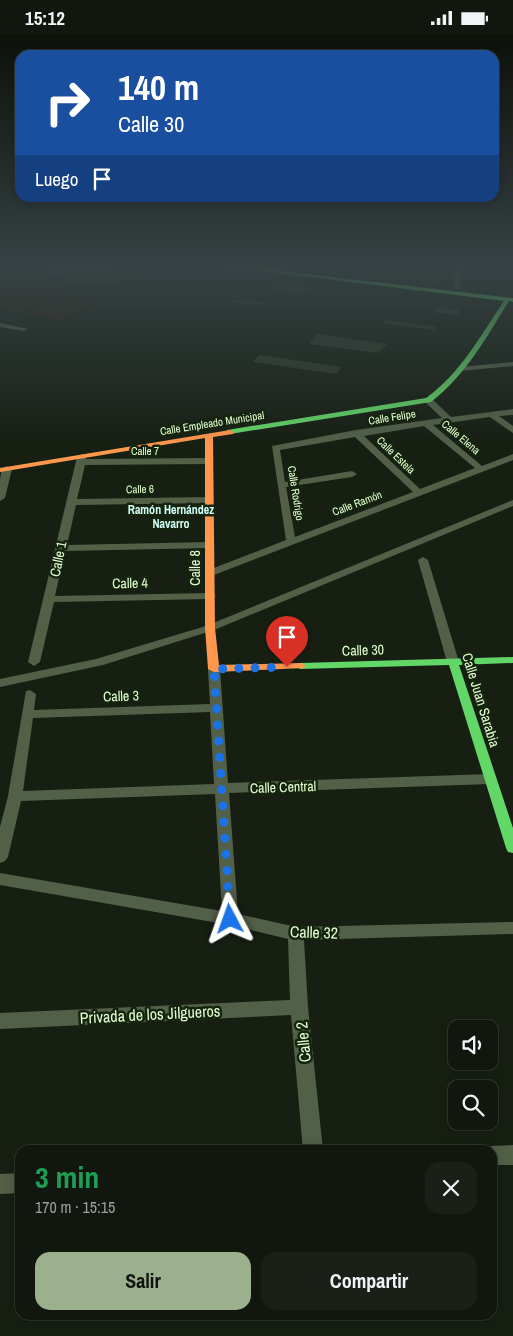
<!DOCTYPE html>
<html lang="es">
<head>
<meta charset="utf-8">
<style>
	body { margin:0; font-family:"Archivo Narrow",sans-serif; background:#1a2017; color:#f1f3f6; height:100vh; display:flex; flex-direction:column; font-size:19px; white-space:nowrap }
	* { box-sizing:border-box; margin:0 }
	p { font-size:16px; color:#9c9f9e }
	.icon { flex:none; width:28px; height:28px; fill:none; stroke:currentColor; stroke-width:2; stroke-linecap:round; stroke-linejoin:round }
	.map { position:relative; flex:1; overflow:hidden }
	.details { position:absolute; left:15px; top:1110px; width:482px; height:175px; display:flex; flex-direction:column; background:#11170e; border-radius:15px; box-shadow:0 2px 12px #0003,0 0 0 1px #30362e }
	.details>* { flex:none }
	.guide { position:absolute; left:15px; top:15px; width:484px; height:152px; border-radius:15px; box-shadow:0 2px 12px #0003,0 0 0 1px #30362e; background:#1a4fa0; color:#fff; overflow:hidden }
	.controls { position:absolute; left:448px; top:985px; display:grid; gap:10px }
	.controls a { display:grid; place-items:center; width:50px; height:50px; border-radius:10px; background:#11170e; box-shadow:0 2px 12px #0003,0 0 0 1px #30362e; font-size:25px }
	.pin { position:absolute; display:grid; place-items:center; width:42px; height:42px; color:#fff; margin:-51px -21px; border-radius:50% 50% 50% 0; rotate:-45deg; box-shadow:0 0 5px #0007 }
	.pin .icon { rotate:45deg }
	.me { position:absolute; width:55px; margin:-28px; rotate:356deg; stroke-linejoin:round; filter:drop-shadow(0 0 4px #0008) }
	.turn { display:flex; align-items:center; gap:18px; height:105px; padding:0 20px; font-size:22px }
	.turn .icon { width:65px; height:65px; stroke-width:2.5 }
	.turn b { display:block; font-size:35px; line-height:42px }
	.then { display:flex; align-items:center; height:48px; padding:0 20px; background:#0003; gap:10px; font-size:19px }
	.round { display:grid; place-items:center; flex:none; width:52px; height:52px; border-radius:15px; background:#1a2017 }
	.headline { display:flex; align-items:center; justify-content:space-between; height:85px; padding:0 20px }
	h1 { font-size:30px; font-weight:800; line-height:38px; color:#1e9e55 }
	.button { display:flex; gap:10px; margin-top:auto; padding:10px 20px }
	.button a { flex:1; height:58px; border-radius:15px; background:#9bb18e; color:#111; font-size:20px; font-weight:800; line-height:58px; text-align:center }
	.button a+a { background:#1a2017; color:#f1f3f6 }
	.status { display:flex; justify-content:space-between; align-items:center; height:35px; padding:0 25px; background:#11170e; direction:ltr }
	.status svg { height:14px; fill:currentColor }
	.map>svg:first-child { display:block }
</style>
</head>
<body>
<div class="status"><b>15:12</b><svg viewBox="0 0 49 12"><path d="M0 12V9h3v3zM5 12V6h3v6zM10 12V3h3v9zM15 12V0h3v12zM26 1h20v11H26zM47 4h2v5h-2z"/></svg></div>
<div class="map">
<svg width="513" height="1301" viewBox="0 0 513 1301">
	<rect width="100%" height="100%" fill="#171f13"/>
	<path fill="#2b1f11" d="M 292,229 L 446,229 L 442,246 L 438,247 Z
		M 0,230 L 47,237 L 0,261 Z
		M 30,248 L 68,253 L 22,278 L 0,275 L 0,263 Z
		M 70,255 L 105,260 L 63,285 L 27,279 Z"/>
	<path fill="#363f0a" d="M 124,236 L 132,244 L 72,251 L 65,244 Z"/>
	<path fill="#2d3828" d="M 49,229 L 153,229 L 52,242 L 45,232 Z
		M 276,249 L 309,253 L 303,259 L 270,254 Z
		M 240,264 L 266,268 L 261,271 L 229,267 Z
		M 437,272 L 462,275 L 457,280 L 434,277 Z
		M 385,285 L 437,292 L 434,295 L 382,288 Z
		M 317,299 L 388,309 L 378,318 L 309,309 Z
		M 260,320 L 342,332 L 336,339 L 252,327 Z"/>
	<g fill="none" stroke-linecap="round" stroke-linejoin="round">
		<path fill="#526048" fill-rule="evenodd" d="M 456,229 L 462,229 L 460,253 L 457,255 L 454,253 Z
			M 0,288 L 28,294 L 24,296 L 0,292 Z
			M 513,327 L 513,331 L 460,336 L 456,334 L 460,332 Z
			M 425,363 L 431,363 L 451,382 L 513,374 L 513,380 L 499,381 L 513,391 L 513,398 L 490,382 L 433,390 L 482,431 L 513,419 L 513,425 L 214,540 L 206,540 L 205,538 L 206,536 L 286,505 L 272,411 L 356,395 L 442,383 L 425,367 ZM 424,391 L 475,433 L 420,454 L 364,401 ZM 355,402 L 413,457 L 295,502 L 286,452 L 352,442 L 357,439 L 352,436 L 285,447 L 280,415 Z
			M 82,419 L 85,420 L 86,424 L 209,423 L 214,426 L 209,429 L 85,430 L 77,464 L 209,462 L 214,465 L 209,468 L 76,470 L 67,510 L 210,507 L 215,510 L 210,513 L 65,516 L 55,561 L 210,558 L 216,561 L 210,564 L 54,567 L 40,627 L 34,631 L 28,627 L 77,422 Z
			M 7,431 L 12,434 L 5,463 L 0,466 L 0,444 L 2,434 Z
			M 513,465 L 513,471 L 214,595 L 103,630 L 0,652 L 0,644 L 96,624 L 206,591 Z
			M 423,522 L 428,525 L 459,627 L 457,630 L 453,631 L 447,627 L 418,525 Z
			M 214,630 L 220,634 L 228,748 L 490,739 L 495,741 L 497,744 L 495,747 L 490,749 L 229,758 L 238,879 L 296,892 L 513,887 L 513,899 L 304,905 L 308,972 L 323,1115 L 303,1115 L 291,980 L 0,994 L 0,978 L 290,965 L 288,904 L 230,890 L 0,850 L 0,838 L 222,876 L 215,759 L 21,766 L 8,822 L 5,826 L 0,828 L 0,792 L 8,761 L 26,656 L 30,655 L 36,659 L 34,675 L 210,669 L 208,634 ZM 210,677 L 214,749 L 23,756 L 33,683 Z
			M 513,1110 L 513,1130 L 492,1130 L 492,1115 L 485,1114 L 492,1111 Z
			M 20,1138 L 20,1158 L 0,1159 L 0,1139 Z"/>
		<path fill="#63d668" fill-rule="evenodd" d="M 205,229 L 222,229 L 513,263 L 513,267 L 509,266 C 486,303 466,340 431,367 L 230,399 L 226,397 L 227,395 L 426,363 C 461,338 480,301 504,266 Z
			M 513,622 L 513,628 L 459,630 L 513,793 L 513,818 L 508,817 L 506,813 L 449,630 L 300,634 L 295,631 L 300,628 Z"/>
		<path fill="#ff974d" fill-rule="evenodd" d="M 230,395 L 234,397 L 233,399 L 213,402 L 215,593 L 219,630 L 300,628 L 304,629 L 305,631 L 304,633 L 214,637 L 208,634 L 205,593 L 205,403 L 0,437 L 0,433 Z"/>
	</g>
	<linearGradient id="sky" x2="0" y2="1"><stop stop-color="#0d110a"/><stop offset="0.56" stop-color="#364244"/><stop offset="1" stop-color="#364244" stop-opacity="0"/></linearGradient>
	<rect width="513" height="411" fill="url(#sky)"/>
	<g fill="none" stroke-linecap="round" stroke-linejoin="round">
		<path stroke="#1a73e8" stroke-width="9" stroke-dasharray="0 16.2" d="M 230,884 L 214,634 L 287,632"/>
	</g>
	<g text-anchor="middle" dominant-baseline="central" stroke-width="5" stroke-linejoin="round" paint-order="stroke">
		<g font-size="11" fill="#e2ffd1" stroke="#15240e">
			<text transform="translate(392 382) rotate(-9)">Calle Felipe</text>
			<text transform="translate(212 388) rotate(-9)">Calle Empleado Municipal</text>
			<text transform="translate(461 402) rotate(40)">Calle Elena</text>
			<text x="145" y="416">Calle 7</text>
			<text transform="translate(396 420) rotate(44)">Calle Estela</text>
			<text transform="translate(140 454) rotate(-1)">Calle 6</text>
			<text transform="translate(296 458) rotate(81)">Calle Rodrigo</text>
			<text transform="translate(357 468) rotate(-21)">Calle Ramón</text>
		</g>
		<g font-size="12" font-weight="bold" fill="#d3fffa" stroke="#15240e">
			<text x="171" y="475">Ramón Hernández<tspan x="171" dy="14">Navarro</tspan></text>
		</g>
		<g font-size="14" fill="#e2ffd1" stroke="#15240e">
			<text transform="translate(58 524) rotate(-78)">Calle 1</text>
			<text transform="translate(195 533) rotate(-90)">Calle 8</text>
			<text transform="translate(130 548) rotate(-1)">Calle 4</text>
			<text transform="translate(363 615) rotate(-2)">Calle 30</text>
			<text transform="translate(121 661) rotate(-2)">Calle 3</text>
			<text transform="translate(481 665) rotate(73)">Calle Juan Sarabia</text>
			<text transform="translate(283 752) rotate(-2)">Calle Central</text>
		</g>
		<g font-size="16" fill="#e2ffd1" stroke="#15240e">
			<text transform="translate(314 897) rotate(2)">Calle 32</text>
			<text transform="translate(150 979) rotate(-3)">Privada de los Jilgueros</text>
			<text transform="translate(303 1007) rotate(-95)">Calle 2</text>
		</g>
	</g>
</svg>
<div class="controls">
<a><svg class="icon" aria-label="sound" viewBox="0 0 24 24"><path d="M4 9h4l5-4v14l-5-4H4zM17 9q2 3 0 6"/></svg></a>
<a><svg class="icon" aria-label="search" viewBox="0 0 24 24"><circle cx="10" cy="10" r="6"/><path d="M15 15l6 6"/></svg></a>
</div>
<div class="pin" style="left:287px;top:632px;background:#d93025"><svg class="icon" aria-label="arrive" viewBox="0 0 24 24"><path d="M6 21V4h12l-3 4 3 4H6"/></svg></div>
<svg class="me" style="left:230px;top:884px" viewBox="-20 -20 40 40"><path d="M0-17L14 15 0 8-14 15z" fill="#1a73e8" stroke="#fff" stroke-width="4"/></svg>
<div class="guide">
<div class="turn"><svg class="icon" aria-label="right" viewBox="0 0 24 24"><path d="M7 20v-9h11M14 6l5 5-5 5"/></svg><div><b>140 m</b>Calle 30</div></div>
<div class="then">Luego<svg class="icon" aria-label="arrive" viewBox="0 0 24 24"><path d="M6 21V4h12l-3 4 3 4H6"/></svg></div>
</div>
<section class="details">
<div class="headline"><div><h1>3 min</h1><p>170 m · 15:15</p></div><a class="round"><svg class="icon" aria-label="close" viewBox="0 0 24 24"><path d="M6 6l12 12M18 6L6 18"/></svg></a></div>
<div class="button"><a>Salir</a><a>Compartir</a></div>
</section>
</div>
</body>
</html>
